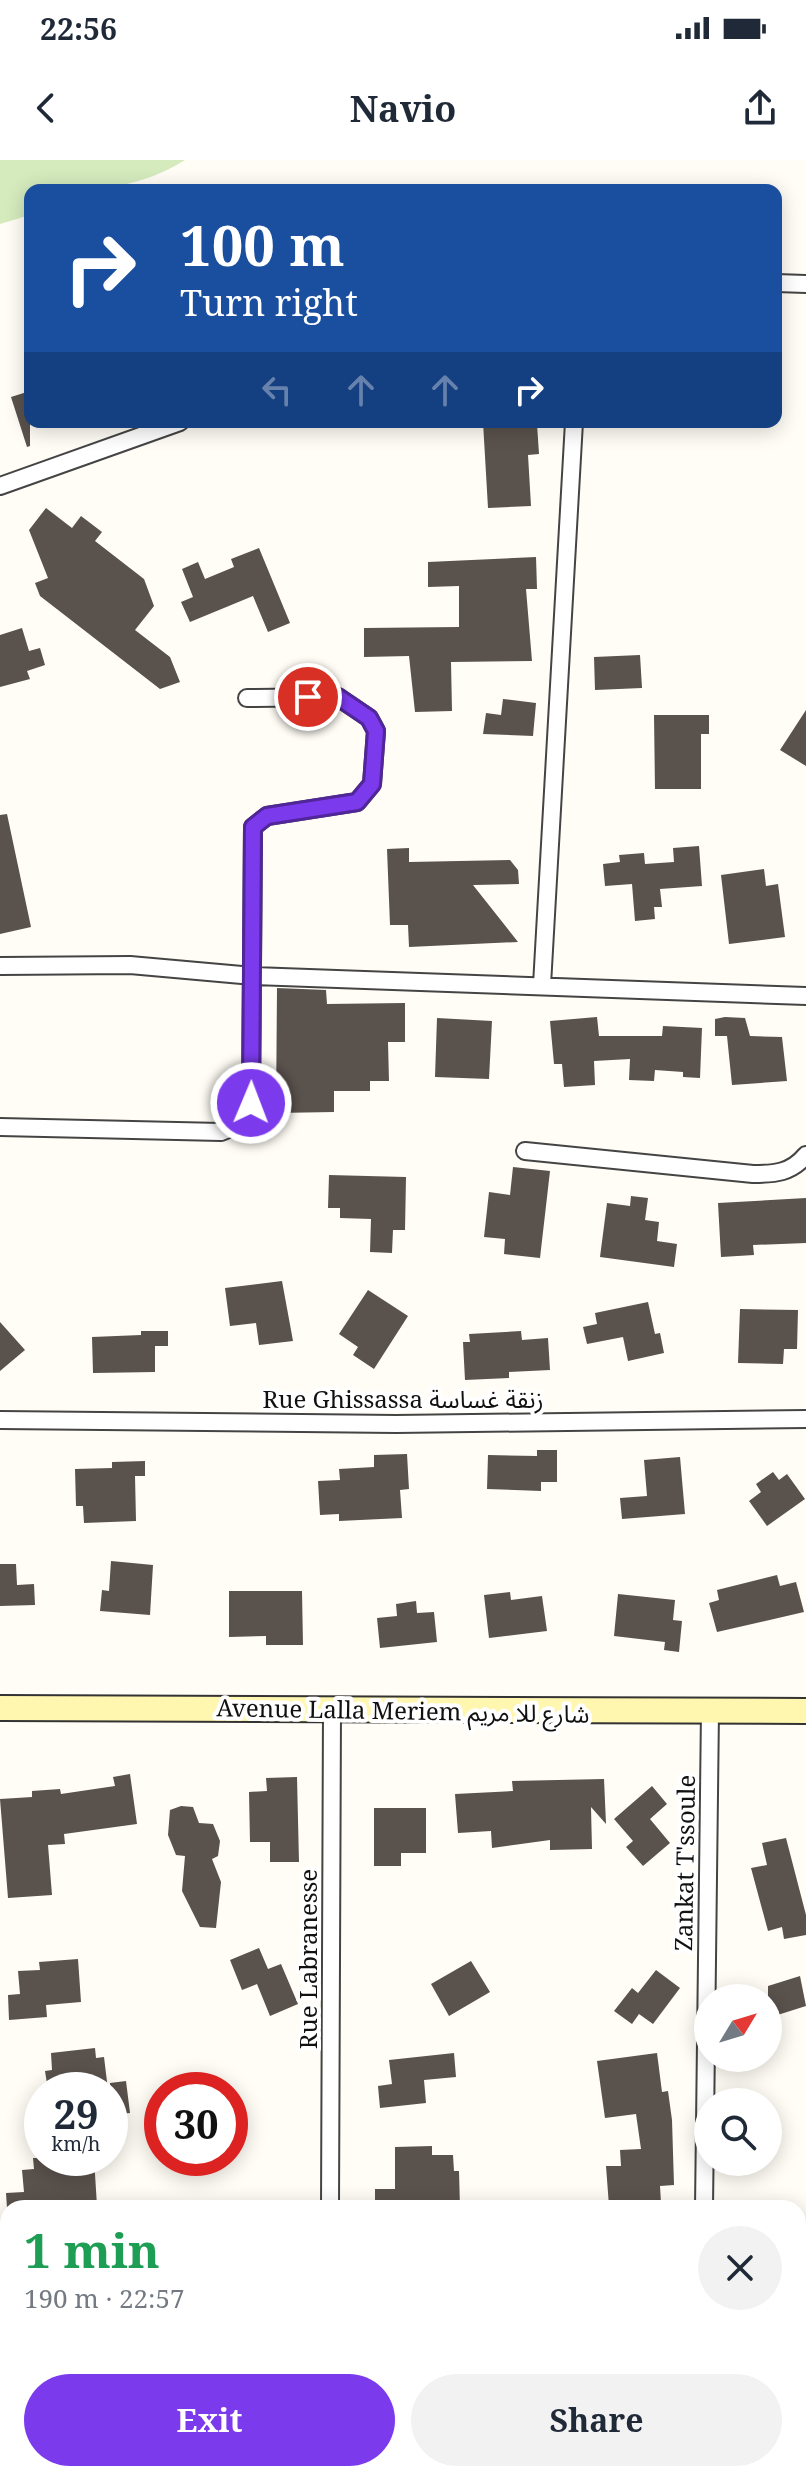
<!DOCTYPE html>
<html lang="en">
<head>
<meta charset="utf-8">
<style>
	body { margin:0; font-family:"Noto Serif","Noto Sans Arabic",serif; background:#f2f2f3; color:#1f2937; height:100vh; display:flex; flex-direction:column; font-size:30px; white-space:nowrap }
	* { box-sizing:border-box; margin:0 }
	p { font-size:26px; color:#747a83 }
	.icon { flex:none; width:44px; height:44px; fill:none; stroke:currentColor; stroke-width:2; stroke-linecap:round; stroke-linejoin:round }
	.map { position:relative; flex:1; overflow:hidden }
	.sheet { position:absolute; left:0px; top:2040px; width:806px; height:282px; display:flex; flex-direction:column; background:#fff; border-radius:24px 24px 0 0; box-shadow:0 4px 20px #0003 }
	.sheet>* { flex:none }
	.guide { position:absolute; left:24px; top:24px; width:758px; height:244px; border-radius:16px; box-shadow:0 4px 20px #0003; background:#1a4fa0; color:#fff; overflow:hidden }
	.needle { width:52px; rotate:52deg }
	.fabs { position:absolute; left:694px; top:1824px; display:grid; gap:16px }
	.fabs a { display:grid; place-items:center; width:88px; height:88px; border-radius:50%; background:#fff; box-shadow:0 4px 20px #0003; font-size:40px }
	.speed { position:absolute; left:24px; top:1912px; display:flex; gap:16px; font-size:40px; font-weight:700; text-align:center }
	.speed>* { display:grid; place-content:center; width:104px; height:104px; border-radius:50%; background:#fff; box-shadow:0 4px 20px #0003; line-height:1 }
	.speed small { font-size:20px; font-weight:400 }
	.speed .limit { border:12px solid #d22; background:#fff; color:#111 }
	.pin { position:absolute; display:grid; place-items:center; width:68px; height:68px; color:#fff; margin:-34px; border:4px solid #fff; border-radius:50%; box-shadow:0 2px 8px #0007 }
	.me { position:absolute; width:88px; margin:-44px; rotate:1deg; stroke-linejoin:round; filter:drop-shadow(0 0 6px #0008) }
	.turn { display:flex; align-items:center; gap:28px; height:168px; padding:0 24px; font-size:36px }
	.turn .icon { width:104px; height:104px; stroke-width:2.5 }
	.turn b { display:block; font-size:56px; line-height:68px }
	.lanes { display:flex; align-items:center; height:76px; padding:0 24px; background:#0003; justify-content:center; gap:40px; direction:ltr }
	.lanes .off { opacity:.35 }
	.round { display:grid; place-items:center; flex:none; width:84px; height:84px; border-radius:42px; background:#f2f2f3 }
	.overview { display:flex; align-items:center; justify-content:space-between; height:136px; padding:0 24px }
	h1 { font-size:48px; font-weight:700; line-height:60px; color:#1e9e55 }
	.action { display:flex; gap:16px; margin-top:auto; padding:16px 24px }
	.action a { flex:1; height:92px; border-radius:48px; background:#7c3aed; color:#fff; font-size:32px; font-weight:700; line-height:92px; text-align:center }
	.action a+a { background:#f2f2f3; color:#1f2937 }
	.status { display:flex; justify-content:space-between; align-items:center; height:56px; padding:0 40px; background:#fff; direction:ltr }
	.status svg { height:22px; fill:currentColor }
	header { display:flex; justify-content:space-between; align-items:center; height:104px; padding:0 24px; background:#fff; font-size:36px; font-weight:700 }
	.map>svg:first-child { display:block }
</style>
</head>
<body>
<div class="status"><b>22:56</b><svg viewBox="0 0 49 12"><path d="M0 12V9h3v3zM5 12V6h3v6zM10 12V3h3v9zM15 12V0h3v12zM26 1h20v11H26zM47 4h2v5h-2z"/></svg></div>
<header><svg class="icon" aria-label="back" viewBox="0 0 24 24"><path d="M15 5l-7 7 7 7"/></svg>Navio<svg class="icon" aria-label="share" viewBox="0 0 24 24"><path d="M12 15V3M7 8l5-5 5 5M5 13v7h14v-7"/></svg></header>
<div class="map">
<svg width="806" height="2321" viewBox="0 0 806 2321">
	<rect width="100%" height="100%" fill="#fffdf5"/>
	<path fill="#d5ebbd" d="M 0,0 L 185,0 C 134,32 87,30 30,30 L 30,55 L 0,64 Z"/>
	<path fill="#5a524d" d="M 30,231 L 30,286 L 27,287 L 11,237 Z
		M 483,262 L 537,264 L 539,294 L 528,295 L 531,346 L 488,348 Z
		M 46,348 L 72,368 L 81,356 L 102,372 L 95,381 L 144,419 L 154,446 L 135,470 L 170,497 L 180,522 L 160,529 L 40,436 L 35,423 L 48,418 L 29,370 Z
		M 259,388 L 290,463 L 268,472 L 253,436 L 190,462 L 181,442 L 193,437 L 182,409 L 198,402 L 205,419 L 234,407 L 231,399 Z
		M 536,397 L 537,429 L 526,429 L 532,501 L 451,502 L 452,551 L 415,552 L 409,496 L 364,497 L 364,468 L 459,467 L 459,426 L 428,427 L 428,402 Z
		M 22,468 L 29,491 L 40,488 L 45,505 L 27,511 L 30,519 L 0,527 L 0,475 Z
		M 640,495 L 642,528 L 595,530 L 594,497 Z
		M 503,539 L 536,543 L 533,576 L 483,574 L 486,553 L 501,555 Z
		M 806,550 L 806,606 L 780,590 Z
		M 654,555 L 709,555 L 709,574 L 701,574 L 701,629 L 655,629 Z
		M 7,654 L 31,767 L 0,774 L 0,655 Z
		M 699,686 L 702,726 L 660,729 L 662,747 L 654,747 L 655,759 L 635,761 L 632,724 L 605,726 L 603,704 L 620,702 L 619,695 L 644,693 L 645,704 L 674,702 L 673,688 Z
		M 409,688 L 409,702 L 510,700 L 518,710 L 519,724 L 473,725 L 518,782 L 409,787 L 408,765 L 390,765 L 387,689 Z
		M 764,709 L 766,726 L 778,724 L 785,777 L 729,784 L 721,715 Z
		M 277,828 L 326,830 L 327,844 L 405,843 L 405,882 L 388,882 L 389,921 L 370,921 L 370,931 L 334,931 L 334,952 L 276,953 Z
		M 597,857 L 599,876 L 662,876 L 663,866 L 702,868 L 700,918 L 683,917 L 683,912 L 655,910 L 654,921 L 629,920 L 630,899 L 594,901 L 595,925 L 564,927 L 562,904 L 554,904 L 550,861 Z
		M 725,857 L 745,858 L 750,876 L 782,877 L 787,921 L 732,925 L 727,876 L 715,876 L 715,859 Z
		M 437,858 L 492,861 L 489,919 L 435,917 Z
		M 513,1007 L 550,1011 L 540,1098 L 504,1094 L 505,1079 L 484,1077 L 489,1032 L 510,1035 Z
		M 329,1015 L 406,1017 L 405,1070 L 393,1070 L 392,1093 L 370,1092 L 371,1059 L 340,1058 L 340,1048 L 328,1048 Z
		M 631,1036 L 648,1038 L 645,1060 L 659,1062 L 657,1081 L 677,1084 L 674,1107 L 600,1097 L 607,1043 L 630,1046 Z
		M 806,1038 L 806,1083 L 753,1085 L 754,1095 L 721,1097 L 718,1043 Z
		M 282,1121 L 293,1181 L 259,1185 L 256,1163 L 230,1166 L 225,1128 Z
		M 368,1130 L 408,1156 L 374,1209 L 353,1195 L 358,1187 L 339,1174 Z
		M 648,1142 L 655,1174 L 660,1173 L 664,1193 L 628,1201 L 623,1177 L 587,1184 L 583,1167 L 597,1164 L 595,1153 Z
		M 740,1149 L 798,1150 L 797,1189 L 784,1189 L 783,1204 L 738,1203 Z
		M 0,1162 L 25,1190 L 0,1211 Z
		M 141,1171 L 168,1171 L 168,1186 L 155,1186 L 155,1212 L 93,1213 L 92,1177 L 141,1175 Z
		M 521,1171 L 522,1180 L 548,1178 L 550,1210 L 509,1212 L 509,1218 L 465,1220 L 463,1182 L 470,1182 L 469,1174 Z
		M 537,1290 L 557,1290 L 557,1322 L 541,1322 L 541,1331 L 487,1329 L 488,1295 L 537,1296 Z
		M 407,1294 L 409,1329 L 400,1330 L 402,1358 L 339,1361 L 339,1354 L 320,1355 L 318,1321 L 340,1320 L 339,1309 L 374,1307 L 374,1295 Z
		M 680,1297 L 685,1354 L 622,1359 L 620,1338 L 647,1336 L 644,1300 Z
		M 145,1301 L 145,1316 L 135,1316 L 136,1361 L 84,1363 L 83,1346 L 76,1346 L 75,1309 L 112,1308 L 112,1302 Z
		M 773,1312 L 779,1320 L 787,1314 L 805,1339 L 767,1366 L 749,1341 L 761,1332 L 756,1324 Z
		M 111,1401 L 153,1405 L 150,1455 L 100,1451 L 102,1430 L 109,1431 Z
		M 0,1404 L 16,1404 L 17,1425 L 34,1424 L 35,1445 L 0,1446 Z
		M 777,1415 L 780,1426 L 796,1422 L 804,1452 L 717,1472 L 709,1443 L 719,1440 L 717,1430 Z
		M 229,1431 L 302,1431 L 303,1485 L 266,1485 L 266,1476 L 229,1477 Z
		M 510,1432 L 511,1440 L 542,1436 L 547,1471 L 489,1478 L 484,1435 Z
		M 618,1434 L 675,1440 L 673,1460 L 682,1461 L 679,1492 L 664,1490 L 665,1482 L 614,1476 Z
		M 416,1441 L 417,1453 L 434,1452 L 437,1482 L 380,1488 L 377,1458 L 397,1456 L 396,1444 Z
		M 130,1614 L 137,1664 L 64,1674 L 65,1684 L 48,1685 L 52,1735 L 8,1738 L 0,1639 L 32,1637 L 32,1631 L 60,1629 L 61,1634 L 115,1626 L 113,1617 Z
		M 297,1617 L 299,1702 L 270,1702 L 270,1682 L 250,1682 L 249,1632 L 267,1631 L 266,1618 Z
		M 604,1619 L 606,1664 L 591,1647 L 592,1689 L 550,1690 L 550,1680 L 492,1688 L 491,1671 L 458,1673 L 455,1634 L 513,1631 L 512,1621 Z
		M 652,1626 L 667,1644 L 650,1659 L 670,1683 L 643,1706 L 626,1687 L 633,1681 L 614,1659 Z
		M 181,1646 L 193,1647 L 199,1663 L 213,1664 L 220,1681 L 218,1696 L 212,1699 L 221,1722 L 216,1768 L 200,1767 L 182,1731 L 185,1696 L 176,1695 L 168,1675 L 170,1650 Z
		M 374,1648 L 426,1648 L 426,1693 L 401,1693 L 401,1706 L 374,1706 Z
		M 786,1678 L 806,1755 L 806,1775 L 784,1779 L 782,1767 L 768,1771 L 751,1708 L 767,1705 L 762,1683 Z
		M 259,1788 L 268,1809 L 281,1804 L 298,1844 L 270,1856 L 257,1824 L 242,1830 L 230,1800 Z
		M 78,1799 L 81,1842 L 46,1845 L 47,1857 L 9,1860 L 8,1835 L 20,1834 L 18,1811 L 40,1810 L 39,1802 Z
		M 471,1801 L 490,1832 L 449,1856 L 431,1824 Z
		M 656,1810 L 680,1828 L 653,1864 L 639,1854 L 632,1864 L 614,1851 L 632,1828 L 638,1833 Z
		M 800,1816 L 806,1846 L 768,1858 L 768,1826 Z
		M 95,1888 L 96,1898 L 104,1897 L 108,1930 L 48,1930 L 45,1911 L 52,1910 L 51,1893 Z
		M 454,1893 L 456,1917 L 424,1920 L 426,1943 L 380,1948 L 378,1926 L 392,1924 L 389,1900 Z
		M 657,1893 L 662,1932 L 668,1931 L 672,1960 L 674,2025 L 660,2026 L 661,2043 L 609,2046 L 606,2006 L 621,2006 L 620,1990 L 641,1989 L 636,1954 L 605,1958 L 597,1901 Z
		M 126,1921 L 130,1953 L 110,1955 L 110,1923 Z
		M 432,1986 L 432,1995 L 453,1995 L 454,2011 L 459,2011 L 460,2048 L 375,2045 L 375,2029 L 395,2029 L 395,1987 Z
		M 33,1998 L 94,1998 L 97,2046 L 7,2048 L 6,2033 L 24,2032 L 22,2010 L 34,2009 Z"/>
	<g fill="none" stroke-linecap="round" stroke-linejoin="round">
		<g stroke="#444" stroke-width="20">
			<path id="street" d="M 776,123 L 806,124
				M 0,326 L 180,262
				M 0,806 L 130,805 L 253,816 L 806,836
				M 542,825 L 574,262
				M 0,967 L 221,972 L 243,963 L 251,943 L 253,667 L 267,656 L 357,642 L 372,624 L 376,571 L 369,558 L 338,537 L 247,538
				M 525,991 L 753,1014 C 775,1014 791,1013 806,995
				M 0,1260 L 396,1264 L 806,1259
				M 330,2048 L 332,1550
				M 704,2048 L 710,1551
				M 0,2176 L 8,2176
				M 798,2179 L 806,2179"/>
		</g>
		<g stroke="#333" stroke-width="28">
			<path id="secondary" d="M 0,1548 L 806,1551"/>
		</g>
		<use href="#street" stroke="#fff" stroke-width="16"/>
		<use href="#secondary" stroke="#fff6b0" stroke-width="24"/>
	</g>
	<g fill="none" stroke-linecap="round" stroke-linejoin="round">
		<g stroke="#51269a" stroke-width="20">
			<path id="route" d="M 251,943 L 253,667 L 267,656 L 357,642 L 372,624 L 376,571 L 369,558 L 338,537 L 308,537"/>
		</g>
		<use href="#route" stroke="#7c3aed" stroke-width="14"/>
	</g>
	<g text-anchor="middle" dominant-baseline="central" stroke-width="8" stroke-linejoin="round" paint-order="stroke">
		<g font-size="24" fill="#111" stroke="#fff">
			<text x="403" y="1238">Rue Ghissassa زنقة غساسة</text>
			<text transform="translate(403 1550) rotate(1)">Avenue Lalla Meriem شارع للا مريم</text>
			<text transform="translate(684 1703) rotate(-89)">Zankat T'ssoule</text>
			<text transform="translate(307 1799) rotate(-90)">Rue Labranesse</text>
		</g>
	</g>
</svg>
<div class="fabs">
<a><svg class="needle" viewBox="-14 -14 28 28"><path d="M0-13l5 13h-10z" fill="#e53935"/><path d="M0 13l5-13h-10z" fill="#747a83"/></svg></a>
<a><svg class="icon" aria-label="search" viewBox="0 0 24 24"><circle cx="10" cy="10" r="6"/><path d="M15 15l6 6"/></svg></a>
</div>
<div class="speed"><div>29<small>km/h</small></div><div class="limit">30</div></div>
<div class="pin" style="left:308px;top:537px;background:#d93025"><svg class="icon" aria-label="arrive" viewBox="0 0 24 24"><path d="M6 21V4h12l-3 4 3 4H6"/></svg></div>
<svg class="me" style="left:251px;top:943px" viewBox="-20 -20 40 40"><circle r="17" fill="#7c3aed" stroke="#fff" stroke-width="3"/><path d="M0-11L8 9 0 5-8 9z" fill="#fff"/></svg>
<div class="guide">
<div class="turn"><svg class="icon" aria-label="right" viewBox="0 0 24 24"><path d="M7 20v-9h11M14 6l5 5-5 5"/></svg><div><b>100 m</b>Turn right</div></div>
<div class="lanes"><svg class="icon off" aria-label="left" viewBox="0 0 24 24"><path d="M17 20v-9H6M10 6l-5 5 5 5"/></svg><svg class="icon off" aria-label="ahead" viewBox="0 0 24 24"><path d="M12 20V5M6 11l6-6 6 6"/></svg><svg class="icon off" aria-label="ahead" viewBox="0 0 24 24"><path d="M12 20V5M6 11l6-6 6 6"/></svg><svg class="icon" aria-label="right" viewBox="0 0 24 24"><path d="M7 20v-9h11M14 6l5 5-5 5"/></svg></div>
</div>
<section class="sheet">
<div class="overview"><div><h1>1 min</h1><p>190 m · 22:57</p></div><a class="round"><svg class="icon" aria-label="close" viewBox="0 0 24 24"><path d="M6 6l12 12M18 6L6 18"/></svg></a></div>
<div class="action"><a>Exit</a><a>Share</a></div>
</section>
</div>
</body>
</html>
